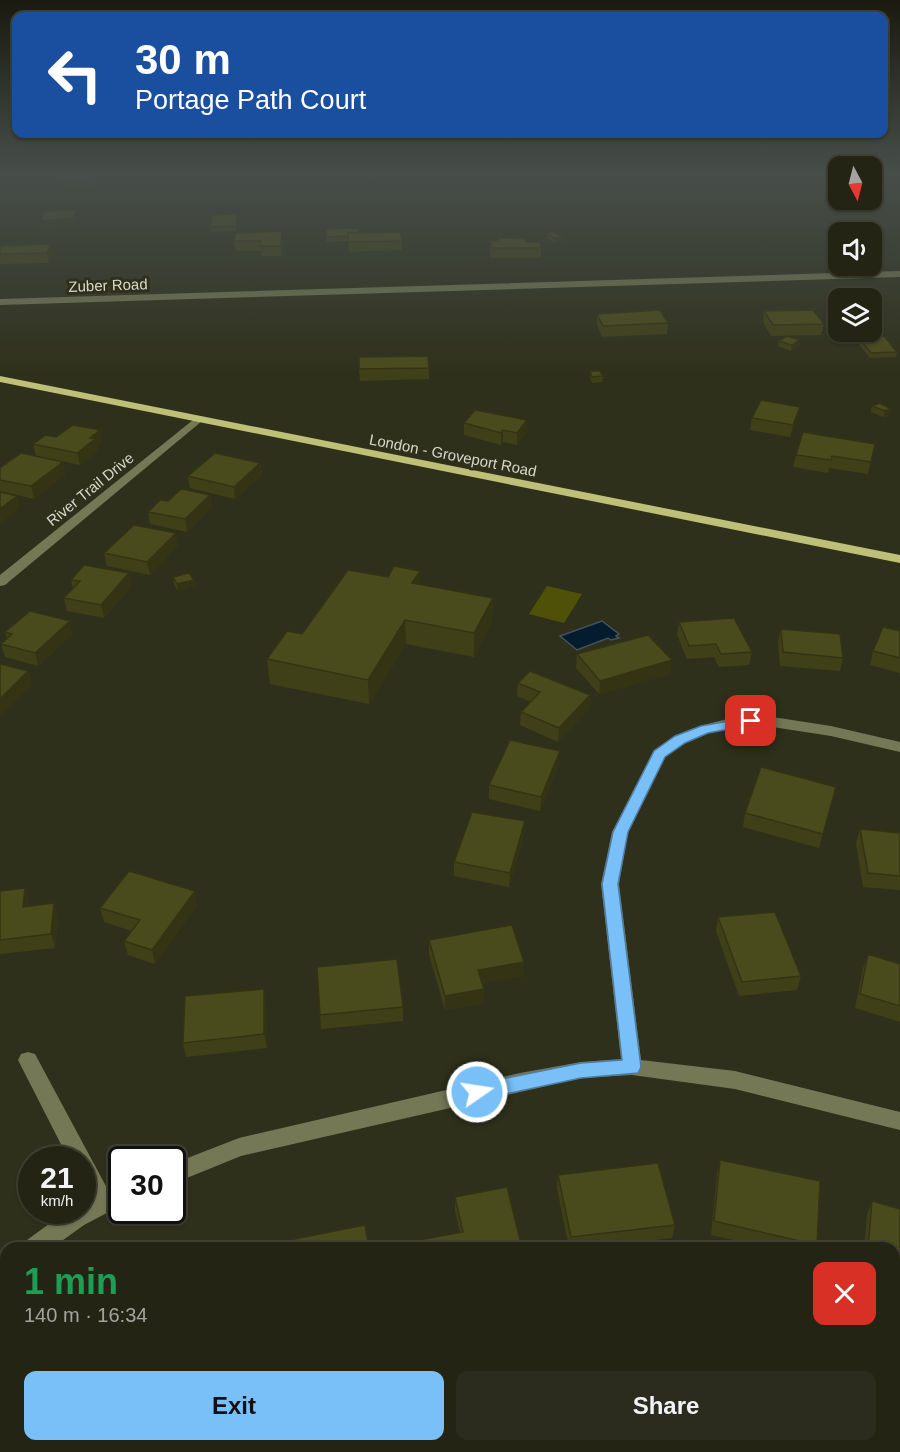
<!DOCTYPE html>
<html lang="en">
<head>
<meta charset="utf-8">
<style>
	body { margin:0; font-family:Arial,sans-serif; background:#2b2c1d; color:#f1f3f6; height:100vh; display:flex; flex-direction:column; font-size:22px; white-space:nowrap }
	* { box-sizing:border-box; margin:0 }
	p { font-size:20px; color:#a3a4a0 }
	.icon { flex:none; width:33px; height:33px; fill:none; stroke:currentColor; stroke-width:2; stroke-linecap:round; stroke-linejoin:round }
	.map { position:relative; flex:1; overflow:hidden }
	.sheet { position:absolute; left:0px; top:1242px; width:900px; height:210px; display:flex; flex-direction:column; background:#232414; border-radius:18px 18px 0 0; box-shadow:0 2px 4px #0004,0 0 0 2px #404134 }
	.sheet>* { flex:none }
	.hud { position:absolute; left:12px; top:12px; width:876px; height:126px; border-radius:12px; box-shadow:0 2px 4px #0004,0 0 0 2px #404134; background:#1a4fa0; color:#fff; overflow:hidden }
	.needle { width:39px; rotate:173deg }
	.tools { position:absolute; left:828px; top:156px; display:grid; gap:12px }
	.tools a { display:grid; place-items:center; width:54px; height:54px; border-radius:12px; background:#232414; box-shadow:0 2px 4px #0004,0 0 0 2px #404134; font-size:30px }
	.speed { position:absolute; left:18px; top:1146px; display:flex; gap:12px; font-size:30px; font-weight:700; text-align:center }
	.speed>* { display:grid; place-content:center; width:78px; height:78px; border-radius:50%; background:#232414; box-shadow:0 2px 4px #0004,0 0 0 2px #404134; line-height:1 }
	.speed small { font-size:15px; font-weight:400 }
	.speed .limit { border:3px solid #111; border-radius:9px; background:#fff; color:#111 }
	.pin { position:absolute; display:grid; place-items:center; width:51px; height:51px; color:#fff; margin:-26px; border-radius:12px; box-shadow:0 3px 9px #0006 }
	.me { position:absolute; width:66px; margin:-33px; rotate:77deg; stroke-linejoin:round; filter:drop-shadow(0 0 4px #0008) }
	.turn { display:flex; align-items:center; gap:21px; height:126px; padding:0 24px; font-size:27px }
	.turn .icon { width:78px; height:78px; stroke-width:2.5 }
	.turn b { display:block; font-size:42px; line-height:51px }
	.round { display:grid; place-items:center; flex:none; width:63px; height:63px; border-radius:12px; background:#2b2c1d }
	.head { display:flex; align-items:center; justify-content:space-between; height:102px; padding:0 24px }
	h1 { font-size:36px; font-weight:700; line-height:45px; color:#1e9e55 }
	.action { display:flex; gap:12px; margin-top:auto; padding:12px 24px }
	.action a { flex:1; height:69px; border-radius:12px; background:#79bff8; color:#111; font-size:24px; font-weight:700; line-height:69px; text-align:center }
	.action a+a { background:#2b2c1d; color:#f1f3f6 }
	.map>svg:first-child { display:block }
</style>
</head>
<body>
<div class="map">
<svg width="900" height="1452" viewBox="0 0 900 1452">
	<rect width="100%" height="100%" fill="#2f301b"/>
	<path fill="#4f5108" d="M 547,586 L 582,594 L 564,623 L 529,614 Z"/>
	<path fill="#051c2e" stroke="#44545d" stroke-width="1.5" d="M 602,621 L 619,634 L 616,636 L 619,638 L 611,640 L 608,638 L 577,650 L 560,636 Z"/>
	<g fill="none" stroke-linecap="round" stroke-linejoin="round">
		<path fill="#757855" fill-rule="evenodd" d="M 900,271 L 900,277 L 0,305 L 0,299 Z
			M 198,416 L 203,419 L 202,421 L 5,585 L 0,586 L 0,575 Z
			M 766,716 L 831,726 L 900,742 L 900,752 L 831,736 L 766,726 L 735,727 L 709,733 L 685,742 L 665,757 L 628,832 L 619,884 L 641,1060 L 735,1071 L 900,1112 L 900,1130 L 735,1089 L 632,1075 L 581,1078 L 241,1156 L 172,1184 L 172,1164 L 239,1138 L 520,1073 L 581,1062 L 621,1059 L 601,884 L 612,832 L 654,750 L 675,736 L 700,726 L 735,717 Z
			M 28,1052 L 35,1054 L 108,1190 L 122,1184 L 122,1205 L 84,1225 L 52,1248 L 24,1248 L 27,1240 L 68,1210 L 82,1210 L 82,1202 L 90,1198 L 82,1185 L 82,1160 L 69,1160 L 18,1060 L 21,1054 Z
			M 6,1262 L 6,1287 L 0,1289 L 0,1264 Z"/>
		<path fill="#bdc076" fill-rule="evenodd" d="M 0,376 L 900,555 L 900,563 L 0,382 Z"/>
	</g>
	<path fill="#404018" d="M 384,174 L 384,178 L 376,181 L 369,180 L 369,175 Z
		M 238,219 L 236,231 L 211,232 L 210,227 Z
		M 282,231 L 283,241 L 282,256 L 261,256 L 261,251 L 236,251 L 234,241 Z
		M 359,233 L 402,241 L 402,250 L 349,252 L 348,241 L 326,242 L 326,237 Z
		M 547,233 L 562,237 L 561,242 L 554,243 L 547,238 Z
		M 498,238 L 541,248 L 541,258 L 491,258 L 490,251 L 490,241 L 498,241 Z
		M 0,246 L 53,254 L 49,263 L 0,264 Z
		M 764,311 L 824,324 L 821,335 L 771,336 L 763,322 Z
		M 597,314 L 668,323 L 667,334 L 602,337 L 597,325 Z
		M 858,337 L 897,352 L 896,357 L 870,358 L 857,342 Z
		M 779,341 L 799,346 L 791,351 L 778,346 Z
		M 429,368 L 429,379 L 360,381 L 359,369 Z
		M 590,371 L 603,376 L 602,382 L 592,383 L 590,377 Z
		M 880,403 L 890,415 L 883,417 L 871,412 L 872,406 Z
		M 800,407 L 798,418 L 790,437 L 750,430 L 752,418 Z
		M 527,420 L 527,432 L 517,445 L 503,442 L 501,445 L 464,435 L 464,423 Z
		M 100,430 L 102,442 L 97,446 L 98,451 L 80,465 L 36,456 L 33,444 L 56,437 Z
		M 875,444 L 868,474 L 829,468 L 828,473 L 793,467 L 796,455 Z
		M 63,462 L 65,474 L 34,499 L 0,491 L 0,468 Z
		M 260,463 L 262,475 L 235,499 L 190,488 L 188,476 Z
		M 210,495 L 212,507 L 187,532 L 150,524 L 148,512 L 168,501 Z
		M 178,546 L 150,575 L 107,566 L 104,553 Z
		M 173,577 L 194,580 L 195,586 L 178,591 L 174,584 Z
		M 71,580 L 132,586 L 104,618 L 67,611 L 64,598 L 73,589 Z
		M 420,585 L 493,598 L 492,622 L 474,657 L 406,644 L 369,704 L 270,684 L 267,659 L 302,634 Z
		M 679,622 L 752,652 L 749,665 L 719,667 L 714,657 L 687,659 L 677,635 Z
		M 781,629 L 843,658 L 840,671 L 780,666 L 778,642 Z
		M 900,631 L 900,673 L 870,665 L 873,651 Z
		M 5,632 L 73,634 L 38,666 L 5,657 L 1,644 L 7,638 Z
		M 577,654 L 672,660 L 670,674 L 599,694 L 576,668 Z
		M 518,683 L 590,695 L 589,709 L 558,742 L 520,725 L 521,712 L 531,702 L 517,696 Z
		M 559,765 L 540,811 L 489,799 L 489,785 Z
		M 836,787 L 819,848 L 743,827 L 745,813 Z
		M 525,821 L 524,835 L 509,887 L 454,876 L 454,862 Z
		M 860,829 L 900,833 L 900,890 L 863,887 L 856,843 Z
		M 0,891 L 29,902 L 29,906 L 58,917 L 55,948 L 0,954 Z
		M 197,905 L 155,964 L 128,955 L 124,941 L 132,931 L 104,922 L 100,908 Z
		M 718,917 L 801,976 L 797,990 L 739,996 L 716,931 Z
		M 429,940 L 524,976 L 483,983 L 484,989 L 484,1003 L 445,1010 L 429,954 Z
		M 868,954 L 900,964 L 900,1022 L 855,1008 L 863,968 Z
		M 266,1003 L 267,1048 L 186,1057 L 183,1043 Z
		M 403,1007 L 403,1021 L 321,1029 L 320,1015 Z
		M 720,1160 L 817,1245 L 816,1248 L 769,1248 L 711,1235 L 717,1173 Z
		M 558,1175 L 675,1225 L 672,1238 L 588,1248 L 569,1248 L 557,1188 Z
		M 455,1197 L 522,1248 L 420,1248 L 420,1240 L 460,1233 L 455,1211 Z
		M 872,1201 L 900,1209 L 900,1292 L 894,1290 L 894,1248 L 864,1248 L 867,1215 Z"/>
	<path fill="#343414" d="M 384,174 L 384,178 L 376,181 L 376,177 Z
		M 105,176 L 107,185 L 60,190 L 58,181 Z
		M 76,210 L 78,219 L 75,228 L 42,231 L 40,221 Z
		M 282,231 L 283,241 L 282,256 L 281,246 Z
		M 562,237 L 561,242 L 554,243 L 554,238 Z
		M 51,244 L 53,254 L 49,263 L 47,253 Z
		M 800,340 L 799,346 L 791,351 L 792,345 Z
		M 800,407 L 798,418 L 790,437 L 793,425 Z
		M 891,409 L 890,415 L 883,417 L 885,411 Z
		M 527,420 L 527,432 L 517,445 L 517,433 Z
		M 100,430 L 102,442 L 97,446 L 98,451 L 80,465 L 77,453 L 90,438 Z
		M 503,430 L 503,442 L 501,445 L 501,433 Z
		M 63,462 L 65,474 L 34,499 L 31,486 Z
		M 260,463 L 262,475 L 235,499 L 234,487 Z
		M 210,495 L 212,507 L 187,532 L 185,519 Z
		M 17,496 L 20,508 L 0,524 L 0,509 Z
		M 176,533 L 178,546 L 150,575 L 147,562 Z
		M 420,571 L 421,595 L 412,583 Z
		M 129,573 L 132,586 L 104,618 L 101,605 Z
		M 194,580 L 195,586 L 178,591 L 177,584 Z
		M 493,598 L 492,622 L 474,657 L 474,633 Z
		M 405,620 L 406,644 L 369,704 L 368,680 Z
		M 70,621 L 73,634 L 38,666 L 35,653 Z
		M 672,660 L 670,674 L 599,694 L 600,681 Z
		M 28,671 L 32,684 L 0,717 L 0,699 Z
		M 590,695 L 589,709 L 558,742 L 559,728 Z
		M 560,751 L 559,765 L 540,811 L 541,797 Z
		M 525,821 L 524,835 L 509,887 L 510,873 Z
		M 25,888 L 29,902 L 27,921 L 23,907 Z
		M 195,891 L 197,905 L 155,964 L 152,950 Z
		M 54,903 L 58,917 L 55,948 L 51,934 Z
		M 524,962 L 524,976 L 478,984 L 478,970 Z
		M 264,989 L 266,1003 L 267,1048 L 264,1034 Z
		M 484,989 L 484,1003 L 445,1010 L 445,996 Z
		M 96,1446 L 97,1446 L 100,1452 L 93,1452 Z"/>
	<path fill="#4a4b1c" stroke="#343414" stroke-width="1.5" d="M 81,173 L 103,173 L 105,176 L 58,181 L 56,176 Z
		M 374,173 L 381,173 L 384,174 L 376,177 L 369,175 Z
		M 76,210 L 73,218 L 40,221 L 45,211 Z
		M 237,214 L 236,226 L 210,227 L 212,215 Z
		M 359,228 L 359,233 L 348,233 L 348,236 L 326,237 L 326,229 Z
		M 282,231 L 281,246 L 260,246 L 261,241 L 234,241 L 236,233 Z
		M 400,232 L 402,241 L 349,242 L 348,233 Z
		M 554,232 L 562,237 L 554,238 L 547,233 Z
		M 498,238 L 525,238 L 527,242 L 540,242 L 541,248 L 492,248 L 490,241 L 499,241 Z
		M 51,244 L 47,253 L 0,254 L 0,246 Z
		M 660,310 L 668,323 L 603,326 L 597,314 Z
		M 813,310 L 824,324 L 773,325 L 764,311 Z
		M 787,336 L 800,340 L 792,345 L 779,341 Z
		M 884,336 L 897,352 L 871,353 L 858,337 Z
		M 428,356 L 429,368 L 359,369 L 359,357 Z
		M 590,371 L 600,371 L 603,376 L 592,377 Z
		M 761,400 L 800,407 L 793,425 L 752,418 Z
		M 880,403 L 891,409 L 885,411 L 872,406 Z
		M 475,410 L 527,420 L 517,433 L 503,430 L 501,433 L 464,423 Z
		M 73,425 L 100,430 L 90,438 L 95,439 L 77,453 L 33,444 L 46,435 L 56,437 Z
		M 803,432 L 875,444 L 871,462 L 832,456 L 831,460 L 796,455 Z
		M 21,453 L 63,462 L 31,486 L 0,480 L 0,468 Z
		M 215,453 L 260,463 L 234,487 L 188,476 Z
		M 181,489 L 210,495 L 185,519 L 148,512 L 160,500 L 168,501 Z
		M 0,492 L 17,496 L 0,509 Z
		M 134,525 L 176,533 L 147,562 L 104,553 Z
		M 84,565 L 129,573 L 101,605 L 64,598 L 80,581 L 71,580 Z
		M 394,566 L 420,571 L 412,583 L 493,598 L 474,633 L 405,620 L 368,680 L 267,659 L 287,631 L 302,634 L 348,570 L 388,577 Z
		M 189,573 L 194,580 L 177,584 L 173,577 Z
		M 30,611 L 70,621 L 35,653 L 1,644 L 12,634 L 5,632 Z
		M 734,618 L 752,652 L 721,654 L 716,644 L 689,646 L 679,622 Z
		M 883,627 L 900,631 L 900,658 L 873,651 Z
		M 781,629 L 840,634 L 843,658 L 783,652 Z
		M 648,635 L 672,660 L 600,681 L 577,654 Z
		M 0,664 L 28,671 L 0,699 Z
		M 530,671 L 590,695 L 559,728 L 521,712 L 540,692 L 518,683 Z
		M 510,740 L 560,751 L 541,797 L 489,785 Z
		M 761,767 L 836,787 L 823,834 L 745,813 Z
		M 472,812 L 525,821 L 510,873 L 454,862 Z
		M 860,829 L 900,833 L 900,876 L 868,873 Z
		M 129,871 L 195,891 L 152,950 L 124,941 L 140,920 L 100,908 Z
		M 25,888 L 23,907 L 54,903 L 51,934 L 0,940 L 0,891 Z
		M 775,912 L 801,976 L 742,982 L 718,917 Z
		M 512,925 L 524,962 L 478,970 L 484,989 L 445,996 L 429,940 Z
		M 868,954 L 900,964 L 900,1006 L 860,994 Z
		M 397,959 L 403,1007 L 320,1015 L 317,967 Z
		M 264,989 L 264,1034 L 183,1043 L 185,996 Z
		M 720,1160 L 820,1181 L 817,1245 L 714,1221 Z
		M 658,1163 L 675,1225 L 571,1237 L 558,1175 Z
		M 507,1187 L 522,1248 L 421,1248 L 420,1240 L 463,1232 L 455,1197 Z
		M 872,1201 L 900,1209 L 900,1277 L 894,1275 L 894,1248 L 868,1248 Z
		M 365,1225 L 369,1248 L 270,1248 L 270,1244 Z
		M 9,1446 L 96,1446 L 93,1452 L 6,1452 Z
		M 584,1446 L 648,1446 L 650,1452 L 558,1452 Z"/>
	<linearGradient id="sky" x2="0" y2="1"><stop stop-color="#1a1a0f"/><stop offset="0.46" stop-color="#474e4a"/><stop offset="1" stop-color="#474e4a" stop-opacity="0"/></linearGradient>
	<rect width="900" height="376" fill="url(#sky)"/>
	<path fill="#79bff8" stroke="#4f7ca1" stroke-width="1.5" d="M 751,717 L 758,721 L 756,724 L 708,733 L 685,743 L 665,757 L 628,832 L 618,884 L 641,1067 L 638,1073 L 581,1078 L 477,1100 L 471,1098 L 468,1092 L 471,1086 L 477,1084 L 581,1063 L 622,1060 L 602,884 L 613,832 L 654,751 L 675,736 L 701,726 Z"/>
	<g text-anchor="middle" dominant-baseline="central" stroke-width="6" stroke-linejoin="round" paint-order="stroke">
		<g font-size="15" fill="#d7d8cb" stroke="#2f301b">
			<text transform="translate(108 285) rotate(-2)">Zuber Road</text>
			<text transform="translate(453 455) rotate(11)">London - Groveport Road</text>
			<text transform="translate(90 489) rotate(-39)">River Trail Drive</text>
		</g>
	</g>
</svg>
<div class="tools">
<a><svg class="needle" viewBox="-14 -14 28 28"><path d="M0-13l5 13h-10z" fill="#e53935"/><path d="M0 13l5-13h-10z" fill="#a3a4a0"/></svg></a>
<a><svg class="icon" aria-label="sound" viewBox="0 0 24 24"><path d="M4 9h4l5-4v14l-5-4H4zM17 9q2 3 0 6"/></svg></a>
<a><svg class="icon" aria-label="layers" viewBox="0 0 24 24"><path d="M12 4l9 5-9 5-9-5zM3 14l9 5 9-5"/></svg></a>
</div>
<div class="speed"><div>21<small>km/h</small></div><div class="limit">30</div></div>
<div class="pin" style="left:751px;top:721px;background:#d93025"><svg class="icon" aria-label="arrive" viewBox="0 0 24 24"><path d="M6 21V4h12l-3 4 3 4H6"/></svg></div>
<svg class="me" style="left:477px;top:1092px" viewBox="-20 -20 40 40"><circle r="17" fill="#79bff8" stroke="#fff" stroke-width="3"/><path d="M0-11L8 9 0 5-8 9z" fill="#fff"/></svg>
<div class="hud">
<div class="turn"><svg class="icon" aria-label="left" viewBox="0 0 24 24"><path d="M17 20v-9H6M10 6l-5 5 5 5"/></svg><div><b>30 m</b>Portage Path Court</div></div>
</div>
<section class="sheet">
<div class="head"><div><h1>1 min</h1><p>140 m · 16:34</p></div><a class="round" style="background:#d93025;color:#fff"><svg class="icon" aria-label="close" viewBox="0 0 24 24"><path d="M6 6l12 12M18 6L6 18"/></svg></a></div>
<div class="action"><a>Exit</a><a>Share</a></div>
</section>
</div>
</body>
</html>
